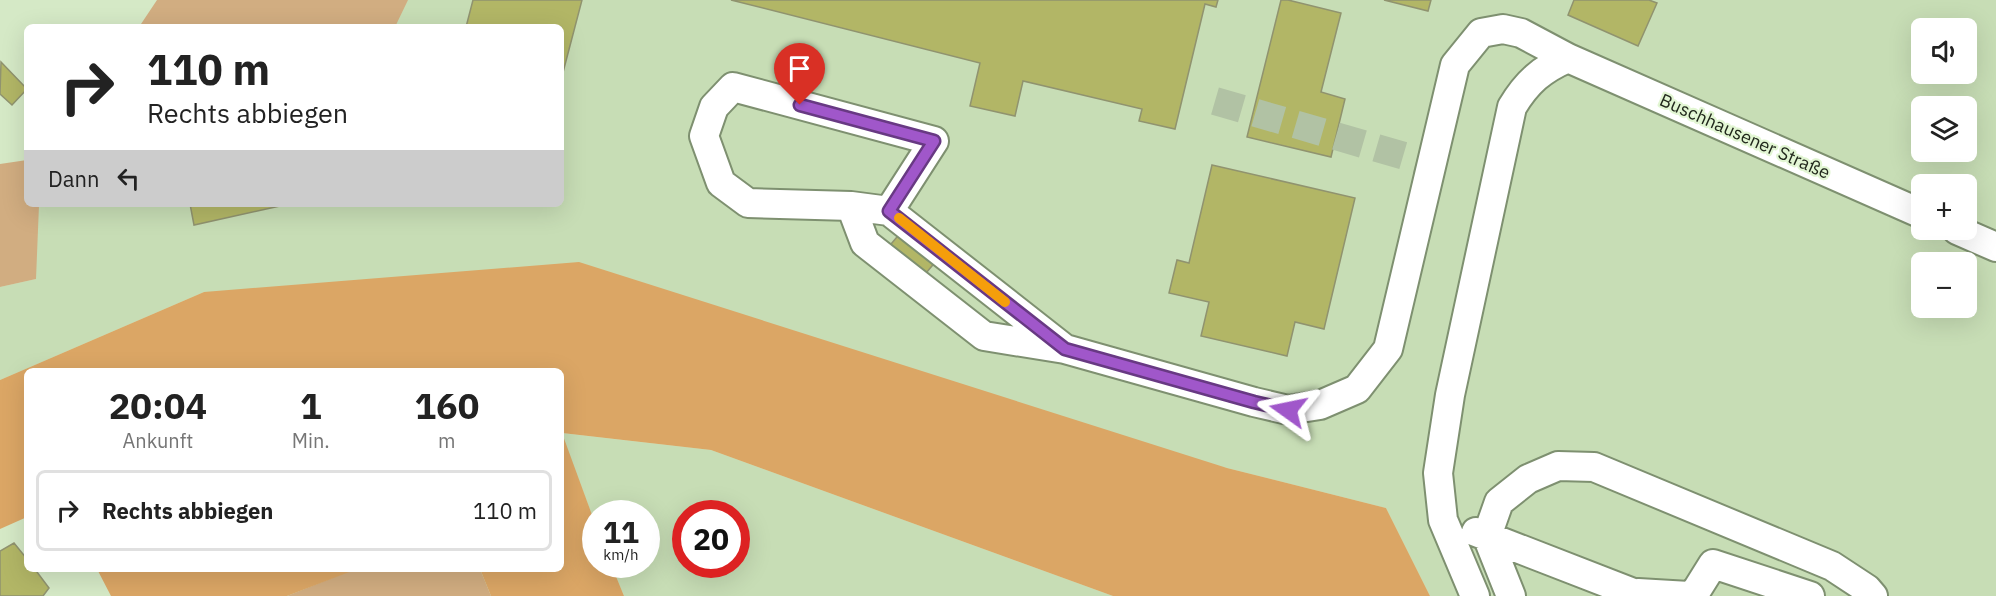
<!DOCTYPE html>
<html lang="de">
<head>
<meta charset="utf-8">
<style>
	body { margin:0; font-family:"IBM Plex Sans",sans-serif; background:#f6f6f6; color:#222; height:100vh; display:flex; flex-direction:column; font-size:22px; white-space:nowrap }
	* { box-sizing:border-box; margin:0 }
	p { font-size:20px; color:#767676 }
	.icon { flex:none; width:33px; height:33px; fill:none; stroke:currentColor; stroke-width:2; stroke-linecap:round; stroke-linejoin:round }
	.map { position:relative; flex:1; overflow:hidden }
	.side { position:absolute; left:24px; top:368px; width:540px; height:204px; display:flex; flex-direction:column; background:#fff; border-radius:9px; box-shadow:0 6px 24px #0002 }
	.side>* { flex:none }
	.guide { position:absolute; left:24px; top:24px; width:540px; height:183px; border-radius:9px; box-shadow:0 6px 24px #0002; background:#fff; color:#222; overflow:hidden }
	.buttons { position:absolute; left:1911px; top:18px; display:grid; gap:12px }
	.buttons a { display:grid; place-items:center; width:66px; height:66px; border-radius:9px; background:#fff; box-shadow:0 6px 24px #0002; font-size:30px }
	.speed { position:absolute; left:582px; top:500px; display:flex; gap:12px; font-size:30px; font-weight:700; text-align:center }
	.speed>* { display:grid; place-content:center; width:78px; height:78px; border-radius:50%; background:#fff; box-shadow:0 6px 24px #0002; line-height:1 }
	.speed small { font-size:15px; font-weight:400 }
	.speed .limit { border:9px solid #d22; background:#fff; color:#111 }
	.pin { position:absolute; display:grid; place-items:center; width:51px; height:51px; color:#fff; margin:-62px -26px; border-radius:50% 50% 50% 0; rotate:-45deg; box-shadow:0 0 6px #0007 }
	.pin .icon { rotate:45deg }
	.me { position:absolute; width:66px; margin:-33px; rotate:282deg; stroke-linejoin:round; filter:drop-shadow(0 0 4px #0008) }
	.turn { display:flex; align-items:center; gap:21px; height:126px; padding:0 24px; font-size:27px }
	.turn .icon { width:78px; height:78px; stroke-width:2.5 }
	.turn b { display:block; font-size:42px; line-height:51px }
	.then { display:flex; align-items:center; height:57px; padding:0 24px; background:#0003; gap:12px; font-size:22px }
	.eta { display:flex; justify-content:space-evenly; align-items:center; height:102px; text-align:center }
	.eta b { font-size:36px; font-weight:700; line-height:42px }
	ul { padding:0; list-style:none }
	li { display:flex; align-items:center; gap:18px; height:81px; margin:0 12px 9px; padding:0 12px; border:3px solid #e0e0e0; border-radius:9px }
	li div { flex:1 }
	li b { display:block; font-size:22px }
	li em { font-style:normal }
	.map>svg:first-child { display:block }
</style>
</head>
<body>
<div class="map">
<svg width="1996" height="596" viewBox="0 0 1996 596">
	<rect width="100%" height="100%" fill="#d5e9c6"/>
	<path fill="#c7ddb5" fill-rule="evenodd" d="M 158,0 L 1996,0 L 1996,596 L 1430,596 L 1386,508 L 1227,468 L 204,292 L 0,380 L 0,287 L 36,279 L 27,204 L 561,204 L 561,27 L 160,27 ZM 1922,28 L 1966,28 L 1966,74 L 1922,74 ZM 1922,106 L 1966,106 L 1966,152 L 1922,152 ZM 1922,184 L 1966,184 L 1966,230 L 1922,230 ZM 1922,262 L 1966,262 L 1966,308 L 1922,308 Z
		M 561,433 L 711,450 L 1113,596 L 624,596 L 611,564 L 646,564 L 646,513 L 596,513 L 595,523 ZM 686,513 L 736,513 L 736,564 L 686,564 Z"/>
	<path fill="#d1ad81" d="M 157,0 L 408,0 L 395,27 L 139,27 Z
		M 27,160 L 27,204 L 43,204 L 39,205 L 36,279 L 0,287 L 0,164 Z
		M 357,568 L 480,569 L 491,596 L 287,596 Z"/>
	<path fill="#dba665" d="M 579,262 L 1227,468 L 1386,508 L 1430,596 L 1113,596 L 711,450 L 562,433 L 595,523 L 596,564 L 611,564 L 624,596 L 491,596 L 480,569 L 561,568 L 561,370 L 27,370 L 27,517 L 0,529 L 0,380 L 204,292 Z
		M 97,569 L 357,569 L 287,596 L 111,596 Z"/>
	<path fill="#b2b666" stroke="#90936f" stroke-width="1.5" d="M 473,0 L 582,0 L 561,80 L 561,27 L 466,27 Z
		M 731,0 L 1218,0 L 1216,7 L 1205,4 L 1175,129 L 1139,121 L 1142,109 L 1023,81 L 1015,116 L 970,106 L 980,63 Z
		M 1281,0 L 1288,0 L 1341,13 L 1321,92 L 1345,99 L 1331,157 L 1247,137 Z
		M 1384,0 L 1431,0 L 1428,11 Z
		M 1574,0 L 1649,0 L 1657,3 L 1638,46 L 1568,15 Z
		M 1,62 L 27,89 L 12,105 L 0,94 Z
		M 1212,165 L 1355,198 L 1324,329 L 1295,322 L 1287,356 L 1201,336 L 1209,302 L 1169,293 L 1177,260 L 1189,263 Z
		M 190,204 L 289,204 L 194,225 Z
		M 902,231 L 937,260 L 921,279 L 886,250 Z
		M 14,543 L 27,559 L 27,568 L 34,568 L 49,588 L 43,596 L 0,596 L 0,551 Z"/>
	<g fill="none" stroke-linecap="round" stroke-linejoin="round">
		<path stroke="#b1c2a4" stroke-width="28" stroke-dasharray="28 14" stroke-linecap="butt" d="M 1215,101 L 1432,164"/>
		<g stroke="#7e9070" stroke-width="32">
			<path id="minor" d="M 851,206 L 748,203 L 721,183 L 704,136 L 714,107 L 733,87 L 934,141 L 889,211
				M 1957,230 L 1996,247
				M 1065,349 L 889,211 L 851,206 L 865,243 L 984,336 L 1065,349 L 1254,402 L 1288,410 L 1320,405 L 1357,389 L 1388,349 L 1455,65 L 1481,33 L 1503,29 L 1521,33 L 1568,58 L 1922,214
				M 1476,532 L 1641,596
				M 1638,593 L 1689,596
				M 1475,596 L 1443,520 L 1438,473 L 1450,395 L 1512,107 C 1527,82 1542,69 1568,58
				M 1511,596 L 1487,536 L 1499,502 L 1528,479 L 1558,466 L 1594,467 L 1832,566 L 1867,589 L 1873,596
				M 1693,596 L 1713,564 L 1810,596"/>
		</g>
		<use href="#minor" stroke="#fff" stroke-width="28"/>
	</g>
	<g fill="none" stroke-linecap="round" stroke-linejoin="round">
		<g stroke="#683983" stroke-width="15">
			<path id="route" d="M 800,105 L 934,141 L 889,211 L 1065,349 L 1254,402 L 1288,410"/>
		</g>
		<use href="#route" stroke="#a057ca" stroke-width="10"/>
		<path stroke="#f59e0b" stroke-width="10" d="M 899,218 L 1005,302"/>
	</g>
	<g text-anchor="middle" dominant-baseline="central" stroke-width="4.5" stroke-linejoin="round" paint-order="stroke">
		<g font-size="18" fill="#21281c" stroke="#e2f6d3">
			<text transform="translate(1745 136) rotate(24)">Buschhausener Straße</text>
		</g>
	</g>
</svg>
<div class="buttons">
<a><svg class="icon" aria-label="sound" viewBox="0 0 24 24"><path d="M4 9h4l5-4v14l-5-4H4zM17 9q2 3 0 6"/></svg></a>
<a><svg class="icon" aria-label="layers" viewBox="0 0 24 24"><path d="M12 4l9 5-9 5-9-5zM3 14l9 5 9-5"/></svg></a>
<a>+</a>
<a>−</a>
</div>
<div class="speed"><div>11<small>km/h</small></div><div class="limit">20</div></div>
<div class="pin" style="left:800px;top:105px;background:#d93025"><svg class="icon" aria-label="arrive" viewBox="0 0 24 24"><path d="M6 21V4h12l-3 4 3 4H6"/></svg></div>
<svg class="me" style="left:1288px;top:410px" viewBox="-20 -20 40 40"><path d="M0-17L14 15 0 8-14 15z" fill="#a057ca" stroke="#fff" stroke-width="4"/></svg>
<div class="guide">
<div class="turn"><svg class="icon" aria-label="right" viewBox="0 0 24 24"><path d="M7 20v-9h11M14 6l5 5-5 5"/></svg><div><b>110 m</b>Rechts abbiegen</div></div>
<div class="then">Dann<svg class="icon" aria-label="left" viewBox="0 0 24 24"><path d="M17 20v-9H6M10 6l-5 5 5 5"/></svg></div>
</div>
<section class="side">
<div class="eta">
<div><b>20:04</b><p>Ankunft</p></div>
<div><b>1</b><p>Min.</p></div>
<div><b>160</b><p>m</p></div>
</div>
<ul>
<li><svg class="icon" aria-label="right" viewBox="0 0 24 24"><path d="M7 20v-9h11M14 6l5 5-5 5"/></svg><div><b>Rechts abbiegen</b></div><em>110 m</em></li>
</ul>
</section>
</div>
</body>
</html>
